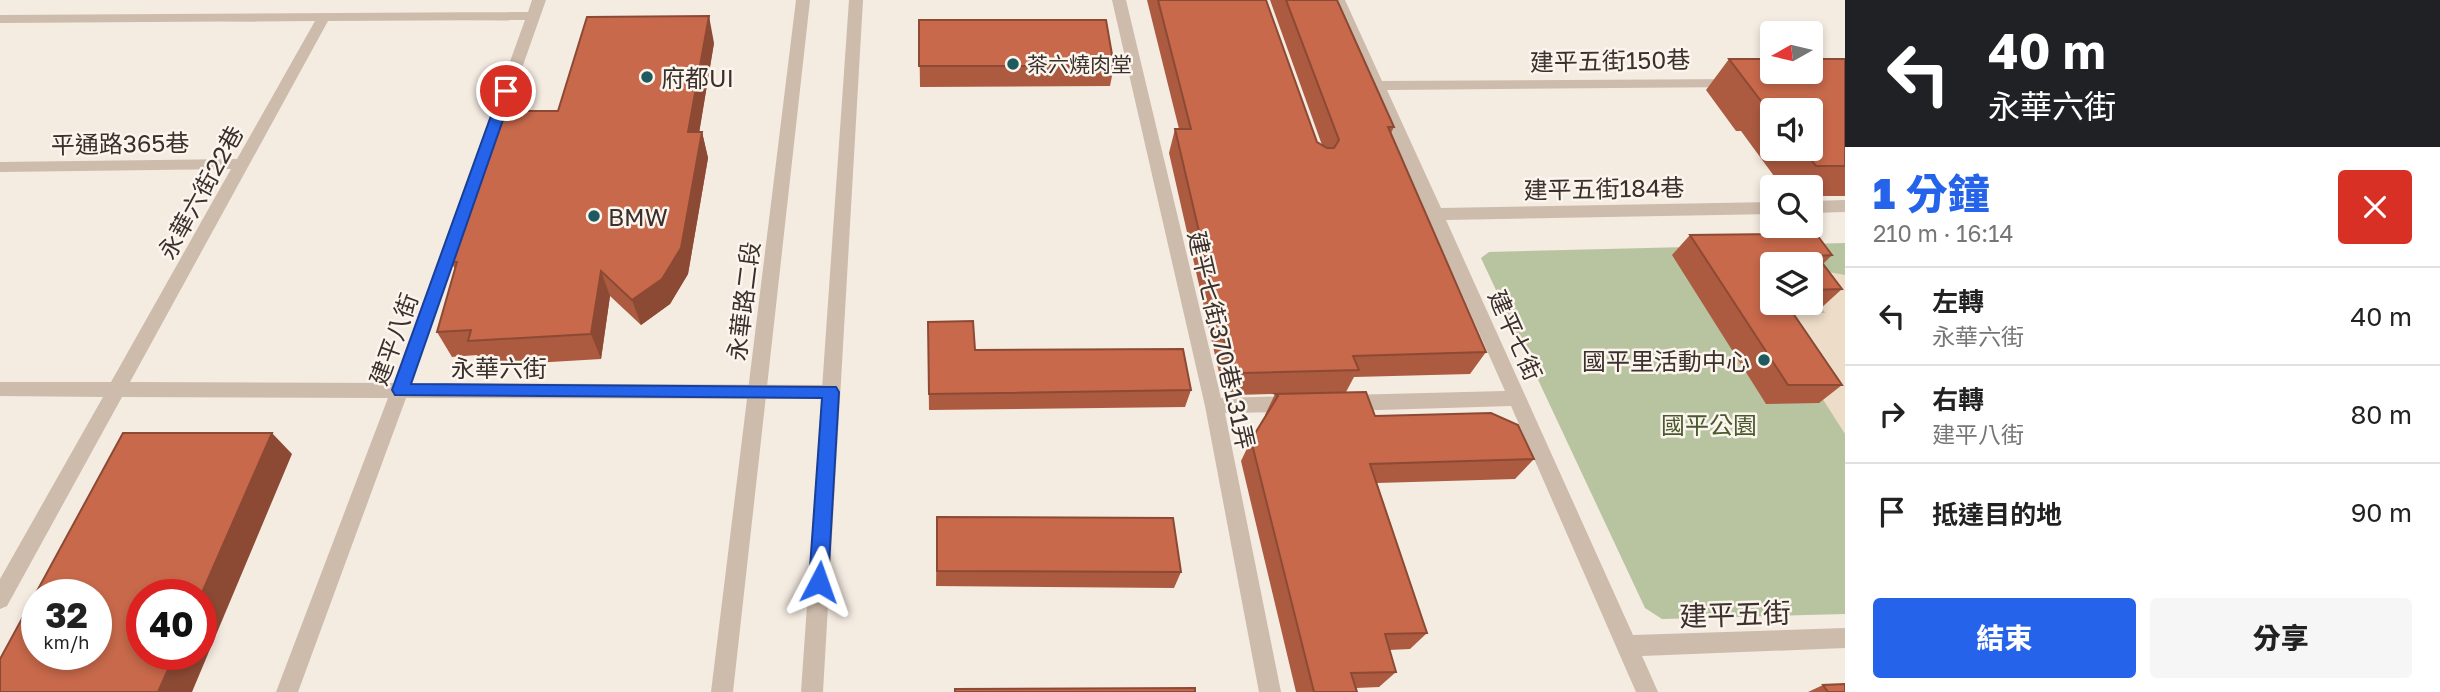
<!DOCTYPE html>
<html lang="zh-TW">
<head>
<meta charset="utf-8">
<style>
	body { margin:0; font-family:"Golos Text","Noto Sans TC",sans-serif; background:#f6f6f6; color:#222; height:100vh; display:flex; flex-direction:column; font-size:26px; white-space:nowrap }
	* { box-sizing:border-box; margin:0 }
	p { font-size:23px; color:#767676 }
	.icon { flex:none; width:38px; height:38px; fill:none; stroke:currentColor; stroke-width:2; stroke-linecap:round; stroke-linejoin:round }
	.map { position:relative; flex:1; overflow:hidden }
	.sheet { display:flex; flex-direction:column; background:#fff; width:595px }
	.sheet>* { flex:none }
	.top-card { background:#202124; color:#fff; overflow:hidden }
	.needle { width:46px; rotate:262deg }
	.buttons { position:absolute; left:1760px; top:21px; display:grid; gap:14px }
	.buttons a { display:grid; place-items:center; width:63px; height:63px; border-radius:7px; background:#fff; box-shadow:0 4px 10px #0003; font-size:35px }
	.speed { position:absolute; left:21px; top:579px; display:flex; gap:14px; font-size:35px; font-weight:700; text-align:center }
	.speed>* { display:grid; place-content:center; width:91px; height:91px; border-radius:50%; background:#fff; box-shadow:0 4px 10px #0003; line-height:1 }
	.speed small { font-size:18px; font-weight:400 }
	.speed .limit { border:10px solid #d22; background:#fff; color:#111 }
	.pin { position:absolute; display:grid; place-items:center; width:60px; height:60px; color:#fff; margin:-30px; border:4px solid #fff; border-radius:50%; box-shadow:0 2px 7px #0007 }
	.me { position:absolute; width:77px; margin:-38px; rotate:4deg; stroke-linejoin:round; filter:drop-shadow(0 0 5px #0008) }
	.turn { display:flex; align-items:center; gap:24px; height:147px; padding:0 28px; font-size:32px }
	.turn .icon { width:91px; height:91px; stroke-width:2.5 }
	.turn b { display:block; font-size:49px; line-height:60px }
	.round { display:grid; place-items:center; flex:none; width:74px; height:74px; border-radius:7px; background:#f6f6f6 }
	.head { display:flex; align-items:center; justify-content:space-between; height:119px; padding:0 28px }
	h1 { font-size:42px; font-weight:800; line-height:52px; color:#2563eb }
	.cta { display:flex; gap:14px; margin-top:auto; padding:14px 28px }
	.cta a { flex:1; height:80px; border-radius:7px; background:#2563eb; color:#fff; font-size:28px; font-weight:800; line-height:80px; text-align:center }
	.cta a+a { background:#f6f6f6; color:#222 }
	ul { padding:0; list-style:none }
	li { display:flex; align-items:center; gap:21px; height:98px; padding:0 28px; border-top:2px solid #e0e0e0 }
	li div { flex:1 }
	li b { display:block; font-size:26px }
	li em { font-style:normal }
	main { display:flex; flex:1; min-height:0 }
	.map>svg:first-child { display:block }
</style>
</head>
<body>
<main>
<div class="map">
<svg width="1845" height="692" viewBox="0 0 1845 692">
	<rect width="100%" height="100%" fill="#f4ebe1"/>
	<path fill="#b8c4a0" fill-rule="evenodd" d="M 1845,243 L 1845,614 L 1662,619 L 1645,608 L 1481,258 L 1489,252 ZM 1773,264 L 1811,264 L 1811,303 L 1773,303 Z"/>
	<path fill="#ecdcc8" d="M 1813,269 L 1845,275 L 1845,434 L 1769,315 L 1825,313 L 1811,290 Z"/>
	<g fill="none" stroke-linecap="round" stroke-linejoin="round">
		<path fill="#cdbbac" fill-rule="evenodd" d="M 532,0 L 546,0 L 411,383 L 831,385 L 837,387 L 840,392 L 837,397 L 831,399 L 406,398 L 298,692 L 276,692 L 388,398 L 122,397 L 7,606 L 0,609 L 0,579 L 103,397 L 0,396 L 0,382 L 111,382 L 231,169 L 0,172 L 0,162 L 237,159 L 315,21 L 0,23 L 0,15 L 528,12 ZM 525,20 L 394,383 L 130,382 L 328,21 Z
			M 1112,0 L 1126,0 L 1221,398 L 1294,396 L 1300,399 L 1303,404 L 1300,409 L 1294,412 L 1225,413 L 1281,692 L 1259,692 L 1205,406 Z
			M 1331,0 L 1345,0 L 1382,81 L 1741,79 L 1743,82 L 1736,87 L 1387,90 L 1441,208 L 1773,202 L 1773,214 L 1446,220 L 1633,635 L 1845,628 L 1845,648 L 1642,656 L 1658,692 L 1636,692 L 1511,406 L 1347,411 L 1341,408 L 1338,403 L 1341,398 L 1347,395 L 1505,391 Z
			M 1845,200 L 1845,212 L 1811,213 L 1811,201 Z"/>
		<path fill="#cdbbac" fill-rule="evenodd" d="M 796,0 L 810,0 L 733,692 L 711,692 Z
			M 849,0 L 863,0 L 823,692 L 801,692 Z"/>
	</g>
	<path fill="#ac5a40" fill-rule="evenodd" d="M 1147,0 L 1266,0 L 1317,142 L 1322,145 L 1270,0 L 1337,0 L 1394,127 L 1391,133 L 1486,352 L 1470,374 L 1354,377 L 1346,392 L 1375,416 L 1534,459 L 1515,479 L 1377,483 L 1427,633 L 1410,649 L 1389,650 L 1396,672 L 1379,687 L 1356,688 L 1357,692 L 1296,692 L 1241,461 L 1251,440 L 1266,415 L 1265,415 L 1275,394 L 1235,395 L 1222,386 L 1169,153 L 1175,129 L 1179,129 Z
		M 919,20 L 1114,66 L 1110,86 L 920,87 Z
		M 714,43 L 699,132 L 702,132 L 708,158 L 688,274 L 670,304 L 641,325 L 610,296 L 601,359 L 483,366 L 477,355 L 452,357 L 437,332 L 455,269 L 451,262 L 558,111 Z
		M 1729,59 L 1845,59 L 1845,196 L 1811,196 L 1811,187 L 1782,187 L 1741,131 L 1736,131 L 1706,90 ZM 1773,110 L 1811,110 L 1811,149 L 1773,149 Z
		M 1774,228 L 1832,255 L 1823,264 L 1842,289 L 1820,309 L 1790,309 L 1842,385 L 1819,403 L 1766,404 L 1672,255 L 1690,235 L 1767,234 ZM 1773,264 L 1811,264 L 1811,303 L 1773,303 Z
		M 928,339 L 975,350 L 1191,390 L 1185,407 L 929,410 Z
		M 937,517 L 1181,572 L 1174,588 L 936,586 Z
		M 1823,685 L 1845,692 L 1808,692 Z"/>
	<path fill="#8c4a34" d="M 709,16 L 714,43 L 695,158 L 688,132 Z
		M 702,132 L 708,158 L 688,274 L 670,304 L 641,325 L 632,300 Z
		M 601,271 L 610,296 L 601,359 L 591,334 Z
		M 272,433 L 292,454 L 192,692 L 158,692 L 175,654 L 201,654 L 201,595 Z"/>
	<path fill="#c8694b" stroke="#8c4a34" stroke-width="2" fill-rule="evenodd" d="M 1158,0 L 1266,0 L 1317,142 L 1327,148 L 1334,148 L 1339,140 L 1286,0 L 1337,0 L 1394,127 L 1388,127 L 1486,352 L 1353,356 L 1359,370 L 1244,373 L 1230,364 L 1175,129 L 1191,129 Z
		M 709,16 L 688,132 L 702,132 L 681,248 L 662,279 L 632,300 L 601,271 L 591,334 L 468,341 L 471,330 L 437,332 L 457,262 L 451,262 L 506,111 L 558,111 L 587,17 Z
		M 919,20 L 1106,20 L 1114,66 L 919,66 Z
		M 1729,59 L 1773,59 L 1773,72 L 1811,72 L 1811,59 L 1845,59 L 1845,166 L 1816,166 L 1803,149 L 1811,149 L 1811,110 L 1774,110 L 1767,101 L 1761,101 Z
		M 1811,227 L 1832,255 L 1817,256 L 1842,289 L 1811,290 L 1811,264 L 1773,264 L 1773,303 L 1786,303 L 1842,385 L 1788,385 L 1690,235 L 1778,234 L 1774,228 Z
		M 973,321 L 975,350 L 1183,349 L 1191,390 L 929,394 L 928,322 Z
		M 1366,392 L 1375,416 L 1491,413 L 1518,425 L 1534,459 L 1370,464 L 1427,633 L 1385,634 L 1396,672 L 1351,673 L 1357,692 L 1314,692 L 1251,440 L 1278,396 L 1275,394 Z
		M 123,433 L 272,433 L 201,595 L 142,595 L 142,654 L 175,654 L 158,692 L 0,692 L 0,659 ZM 37,595 L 96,595 L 96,654 L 37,654 Z
		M 937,517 L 1173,518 L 1181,572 L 937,571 Z
		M 1845,684 L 1845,692 L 1828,692 L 1823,685 Z
		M 1195,688 L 1195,692 L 955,692 L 955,689 Z"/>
	<path fill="#2563eb" stroke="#184099" stroke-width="2" d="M 506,87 L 513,91 L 411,384 L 836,387 L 839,392 L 828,582 L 825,588 L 819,590 L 812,588 L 809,582 L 822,398 L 395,395 L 392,390 L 500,91 Z"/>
	<g fill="#1f5a5e" stroke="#fbf5ee" stroke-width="2.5">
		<circle cx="1013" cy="64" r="7"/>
		<circle cx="647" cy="77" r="7"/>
		<circle cx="594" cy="216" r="7"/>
		<circle cx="1764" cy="360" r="7"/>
	</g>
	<g text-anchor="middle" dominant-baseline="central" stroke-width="5" stroke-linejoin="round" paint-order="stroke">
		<g font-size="21" fill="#3b302b" stroke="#fbf5ee" text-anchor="start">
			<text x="1027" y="64">茶六燒肉堂</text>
		</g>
		<g font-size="24" fill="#3b302b" stroke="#fbf5ee">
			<text transform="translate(1610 60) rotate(-1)">建平五街150巷</text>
			<text transform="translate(120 143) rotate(-1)">平通路365巷</text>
			<text transform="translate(1604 188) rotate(-1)">建平五街184巷</text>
			<text transform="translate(200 192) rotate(-61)">永華六街22巷</text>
			<text transform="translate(743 301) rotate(-83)">永華路二段</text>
			<text transform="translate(1516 335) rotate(66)">建平七街</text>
			<text transform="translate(393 339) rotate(-70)">建平八街</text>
			<text transform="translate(1222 340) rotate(77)">建平七街370巷131弄</text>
			<text x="499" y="367">永華六街</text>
		</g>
		<g font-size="24" fill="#3b302b" stroke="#fbf5ee" text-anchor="start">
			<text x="661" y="77">府都UI</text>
			<text x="608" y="216">BMW</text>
			<text x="1750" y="360" text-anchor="end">國平里活動中心</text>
		</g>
		<g font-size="24" fill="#4a5a2e" stroke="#fbf5ee">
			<text x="1709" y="424">國平公園</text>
		</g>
		<g font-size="28" fill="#3b302b" stroke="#fbf5ee">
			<text transform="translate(1735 614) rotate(-2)">建平五街</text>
		</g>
	</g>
</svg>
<div class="buttons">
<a><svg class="needle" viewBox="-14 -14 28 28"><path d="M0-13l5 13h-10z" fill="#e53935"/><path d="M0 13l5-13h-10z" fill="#767676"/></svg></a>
<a><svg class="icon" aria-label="sound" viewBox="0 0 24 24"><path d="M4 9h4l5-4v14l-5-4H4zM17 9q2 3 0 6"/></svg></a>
<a><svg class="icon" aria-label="search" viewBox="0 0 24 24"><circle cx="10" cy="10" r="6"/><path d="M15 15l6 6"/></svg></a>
<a><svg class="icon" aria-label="layers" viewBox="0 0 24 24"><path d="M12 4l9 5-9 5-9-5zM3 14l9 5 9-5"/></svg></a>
</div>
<div class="speed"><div>32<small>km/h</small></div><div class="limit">40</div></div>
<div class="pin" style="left:506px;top:91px;background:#d93025"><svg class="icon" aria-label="arrive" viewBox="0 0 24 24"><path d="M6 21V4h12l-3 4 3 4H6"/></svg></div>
<svg class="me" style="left:819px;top:582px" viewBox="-20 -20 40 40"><path d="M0-17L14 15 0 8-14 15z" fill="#2563eb" stroke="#fff" stroke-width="4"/></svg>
</div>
<section class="sheet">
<div class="top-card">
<div class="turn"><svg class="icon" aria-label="left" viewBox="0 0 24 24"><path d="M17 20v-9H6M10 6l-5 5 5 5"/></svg><div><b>40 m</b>永華六街</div></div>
</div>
<div class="head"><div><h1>1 分鐘</h1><p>210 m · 16:14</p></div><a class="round" style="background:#d93025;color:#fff"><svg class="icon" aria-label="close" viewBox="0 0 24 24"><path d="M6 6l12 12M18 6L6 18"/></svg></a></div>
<ul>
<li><svg class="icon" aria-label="left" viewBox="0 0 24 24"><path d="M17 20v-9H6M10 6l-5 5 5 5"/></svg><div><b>左轉</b><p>永華六街</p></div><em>40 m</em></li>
<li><svg class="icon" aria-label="right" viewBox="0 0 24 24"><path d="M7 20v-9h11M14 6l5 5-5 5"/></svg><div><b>右轉</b><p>建平八街</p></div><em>80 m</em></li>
<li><svg class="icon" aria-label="arrive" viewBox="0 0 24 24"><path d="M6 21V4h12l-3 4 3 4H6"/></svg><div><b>抵達目的地</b></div><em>90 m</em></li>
</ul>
<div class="cta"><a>結束</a><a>分享</a></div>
</section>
</main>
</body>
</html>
